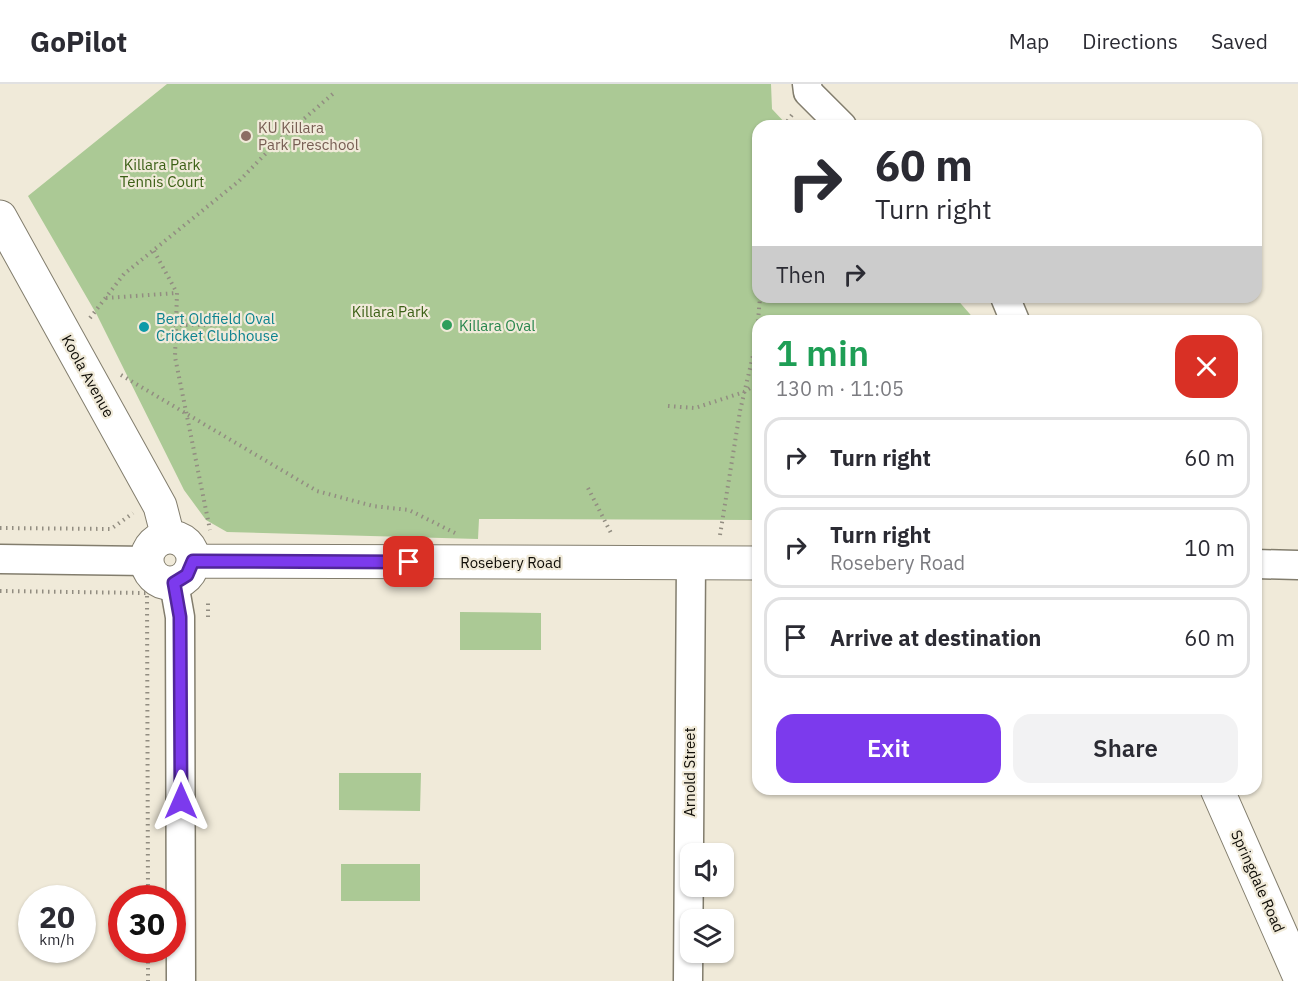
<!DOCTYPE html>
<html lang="en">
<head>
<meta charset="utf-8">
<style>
	body { margin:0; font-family:"IBM Plex Sans",sans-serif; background:#f2f2f3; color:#2b2b33; height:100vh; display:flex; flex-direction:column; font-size:22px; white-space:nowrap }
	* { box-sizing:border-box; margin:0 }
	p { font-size:20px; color:#7c7c81 }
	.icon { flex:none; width:33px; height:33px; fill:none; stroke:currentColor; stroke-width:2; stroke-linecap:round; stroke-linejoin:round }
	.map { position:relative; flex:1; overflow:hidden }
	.drawer { position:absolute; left:752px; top:231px; width:510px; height:480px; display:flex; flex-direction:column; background:#fff; border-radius:18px; box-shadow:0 2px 4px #0004 }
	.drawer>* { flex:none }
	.banner { position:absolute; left:752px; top:36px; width:510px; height:183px; border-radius:18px; box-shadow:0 2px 4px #0004; background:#fff; color:#2b2b33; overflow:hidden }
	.tools { position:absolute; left:680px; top:759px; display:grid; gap:12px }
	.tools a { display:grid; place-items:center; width:54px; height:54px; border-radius:12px; background:#fff; box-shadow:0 2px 4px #0004; font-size:30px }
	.speed { position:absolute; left:18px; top:801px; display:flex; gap:12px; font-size:30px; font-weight:700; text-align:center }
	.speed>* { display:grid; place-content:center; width:78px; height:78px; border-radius:50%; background:#fff; box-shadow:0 2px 4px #0004; line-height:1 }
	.speed small { font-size:15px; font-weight:400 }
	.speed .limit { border:9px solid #d22; background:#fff; color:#111 }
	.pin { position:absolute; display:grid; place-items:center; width:51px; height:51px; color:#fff; margin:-26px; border-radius:12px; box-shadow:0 3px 9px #0006 }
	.me { position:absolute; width:66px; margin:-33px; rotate:0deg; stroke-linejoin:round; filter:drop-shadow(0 0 4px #0008) }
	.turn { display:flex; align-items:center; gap:21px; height:126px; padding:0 24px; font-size:27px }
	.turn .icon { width:78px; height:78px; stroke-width:2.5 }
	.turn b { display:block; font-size:42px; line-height:51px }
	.then { display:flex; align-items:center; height:57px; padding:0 24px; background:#0003; gap:12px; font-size:22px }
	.round { display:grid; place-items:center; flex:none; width:63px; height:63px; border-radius:18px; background:#f2f2f3 }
	.head { display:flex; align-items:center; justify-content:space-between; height:102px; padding:0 24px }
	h1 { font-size:36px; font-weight:600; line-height:45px; color:#1e9e55 }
	.action { display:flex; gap:12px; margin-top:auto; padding:12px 24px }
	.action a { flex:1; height:69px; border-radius:18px; background:#7c3aed; color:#fff; font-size:24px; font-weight:600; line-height:69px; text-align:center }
	.action a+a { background:#f2f2f3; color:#2b2b33 }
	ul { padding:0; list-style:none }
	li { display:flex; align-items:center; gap:18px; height:81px; margin:0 12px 9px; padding:0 12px; border:3px solid #e1e1e2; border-radius:18px }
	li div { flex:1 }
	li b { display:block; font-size:22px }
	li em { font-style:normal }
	header { display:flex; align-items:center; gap:36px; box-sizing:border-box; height:84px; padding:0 30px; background:#fff; border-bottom:2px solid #e1e1e2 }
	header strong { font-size:28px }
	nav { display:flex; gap:33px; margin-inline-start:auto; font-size:21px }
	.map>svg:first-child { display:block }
</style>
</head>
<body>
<header>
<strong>GoPilot</strong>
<nav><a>Map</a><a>Directions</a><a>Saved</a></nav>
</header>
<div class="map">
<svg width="1298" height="897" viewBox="0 0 1298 897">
	<rect width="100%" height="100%" fill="#f0ead9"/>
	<path fill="#abc995" d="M 167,0 L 771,0 L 772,25 L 788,42 L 758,42 L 758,213 L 955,213 L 976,237 L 758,237 L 757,436 L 479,435 L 478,455 L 227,448 L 206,436 L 184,406 L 97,231 L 28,112 Z
		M 460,528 L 541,529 L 541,566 L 460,566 Z
		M 339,689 L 421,689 L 420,727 L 339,726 Z
		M 341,780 L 420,780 L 420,817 L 341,817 Z"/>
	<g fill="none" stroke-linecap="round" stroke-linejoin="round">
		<g stroke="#827d6d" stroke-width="31">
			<path id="minor" d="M 807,0 L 808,8 L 842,42
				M 1005,213 L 1015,237
				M 0,475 L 147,477
				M 1256,480 L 1298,481
				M 174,499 L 180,533 L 181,897
				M 688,897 L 691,478"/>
		</g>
		<g stroke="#827d6d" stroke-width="35">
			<path id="major" d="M 0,133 L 160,422 L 168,453
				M147 476a23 23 0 1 1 46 0a23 23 0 1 1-46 0Z
				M 193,477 L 758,479
				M 1217,705 L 1298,889"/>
		</g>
		<path stroke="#928d81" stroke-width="4" stroke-dasharray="1.5 4.5" stroke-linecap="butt" d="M 784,42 L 794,28
			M 154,167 L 177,209 L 175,273 L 210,446
			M 106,214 L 177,209
			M 90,234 L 124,190 L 239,97 L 276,59 L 335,8
			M 758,237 L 760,213
			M 174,241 L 213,241
			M 121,291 L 317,407 L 373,422 L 409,426 L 455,449
			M 668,322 L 695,324 L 744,308 L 758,299
			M 588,404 L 612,451
			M 0,444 L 111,445 L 133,429
			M 720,451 L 740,327 L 755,263 L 758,239
			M 0,507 L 147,509 L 148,814
			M 208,533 L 208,515
			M 148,866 L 148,897"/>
		<use href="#minor" stroke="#fff" stroke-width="28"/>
		<use href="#major" stroke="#fff" stroke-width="33"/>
	</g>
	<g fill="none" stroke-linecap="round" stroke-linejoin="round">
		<g stroke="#51269a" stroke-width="15">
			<path id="route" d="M 181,717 L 180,533 L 174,499 L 187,491 L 193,477 L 409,478"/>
		</g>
		<use href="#route" stroke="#7c3aed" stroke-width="10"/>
	</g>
	<circle fill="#8d6e63" stroke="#f0ead9" stroke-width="2" cx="246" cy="52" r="6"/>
	<circle fill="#2e9e5b" stroke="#f0ead9" stroke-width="2" cx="447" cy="241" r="6"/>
	<circle fill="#0f9aa8" stroke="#f0ead9" stroke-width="2" cx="144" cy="243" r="6"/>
	<g text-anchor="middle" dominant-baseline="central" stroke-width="4.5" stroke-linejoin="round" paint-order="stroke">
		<g font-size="15" fill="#785e54" stroke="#f0ead9" text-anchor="start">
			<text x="258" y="43">KU Killara<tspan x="258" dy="17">Park Preschool</tspan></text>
		</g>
		<g font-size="15" fill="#3c6016" stroke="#f0ead9">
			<text x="162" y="80">Killara Park<tspan x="162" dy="17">Tennis Court</tspan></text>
			<text x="390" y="227">Killara Park</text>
		</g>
		<g font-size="15" fill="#0d838f" stroke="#f0ead9" text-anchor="start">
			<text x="156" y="234">Bert Oldfield Oval<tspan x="156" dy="17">Cricket Clubhouse</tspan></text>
		</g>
		<g font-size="15" fill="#27864d" stroke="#f0ead9" text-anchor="start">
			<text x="459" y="241">Killara Oval</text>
		</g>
		<g font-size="15" fill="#0f0d07" stroke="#f0ead9">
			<text transform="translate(88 292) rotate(61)">Koola Avenue</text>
			<text x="511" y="478">Rosebery Road</text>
			<text transform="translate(689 688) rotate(-90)">Arnold Street</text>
			<text transform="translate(1258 797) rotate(66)">Springdale Road</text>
		</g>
	</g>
</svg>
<div class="tools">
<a><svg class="icon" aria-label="sound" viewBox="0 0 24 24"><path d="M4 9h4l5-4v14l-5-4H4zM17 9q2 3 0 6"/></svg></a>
<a><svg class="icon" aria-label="layers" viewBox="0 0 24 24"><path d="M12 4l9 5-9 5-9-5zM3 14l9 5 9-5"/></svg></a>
</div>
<div class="speed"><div>20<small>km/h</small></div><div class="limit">30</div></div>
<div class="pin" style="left:409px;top:478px;background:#d93025"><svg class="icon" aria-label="arrive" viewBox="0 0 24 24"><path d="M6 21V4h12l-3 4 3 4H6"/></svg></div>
<svg class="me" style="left:181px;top:717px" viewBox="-20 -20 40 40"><path d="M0-17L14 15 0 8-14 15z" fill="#7c3aed" stroke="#fff" stroke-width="4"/></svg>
<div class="banner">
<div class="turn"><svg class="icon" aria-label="right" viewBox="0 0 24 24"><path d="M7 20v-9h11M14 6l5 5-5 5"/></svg><div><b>60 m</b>Turn right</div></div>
<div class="then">Then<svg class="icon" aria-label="right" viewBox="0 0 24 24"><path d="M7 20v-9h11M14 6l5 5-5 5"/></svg></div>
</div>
<section class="drawer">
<div class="head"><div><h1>1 min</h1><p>130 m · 11:05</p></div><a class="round" style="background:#d93025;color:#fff"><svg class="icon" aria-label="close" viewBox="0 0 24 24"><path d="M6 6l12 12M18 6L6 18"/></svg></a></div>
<ul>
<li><svg class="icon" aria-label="right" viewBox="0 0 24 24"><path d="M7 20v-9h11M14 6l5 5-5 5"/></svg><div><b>Turn right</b></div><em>60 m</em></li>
<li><svg class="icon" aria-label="right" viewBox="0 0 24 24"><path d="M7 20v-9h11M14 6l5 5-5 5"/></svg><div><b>Turn right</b><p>Rosebery Road</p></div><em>10 m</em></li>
<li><svg class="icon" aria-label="arrive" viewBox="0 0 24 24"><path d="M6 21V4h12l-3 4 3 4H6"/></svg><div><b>Arrive at destination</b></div><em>60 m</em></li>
</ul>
<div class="action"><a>Exit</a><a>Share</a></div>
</section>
</div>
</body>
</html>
